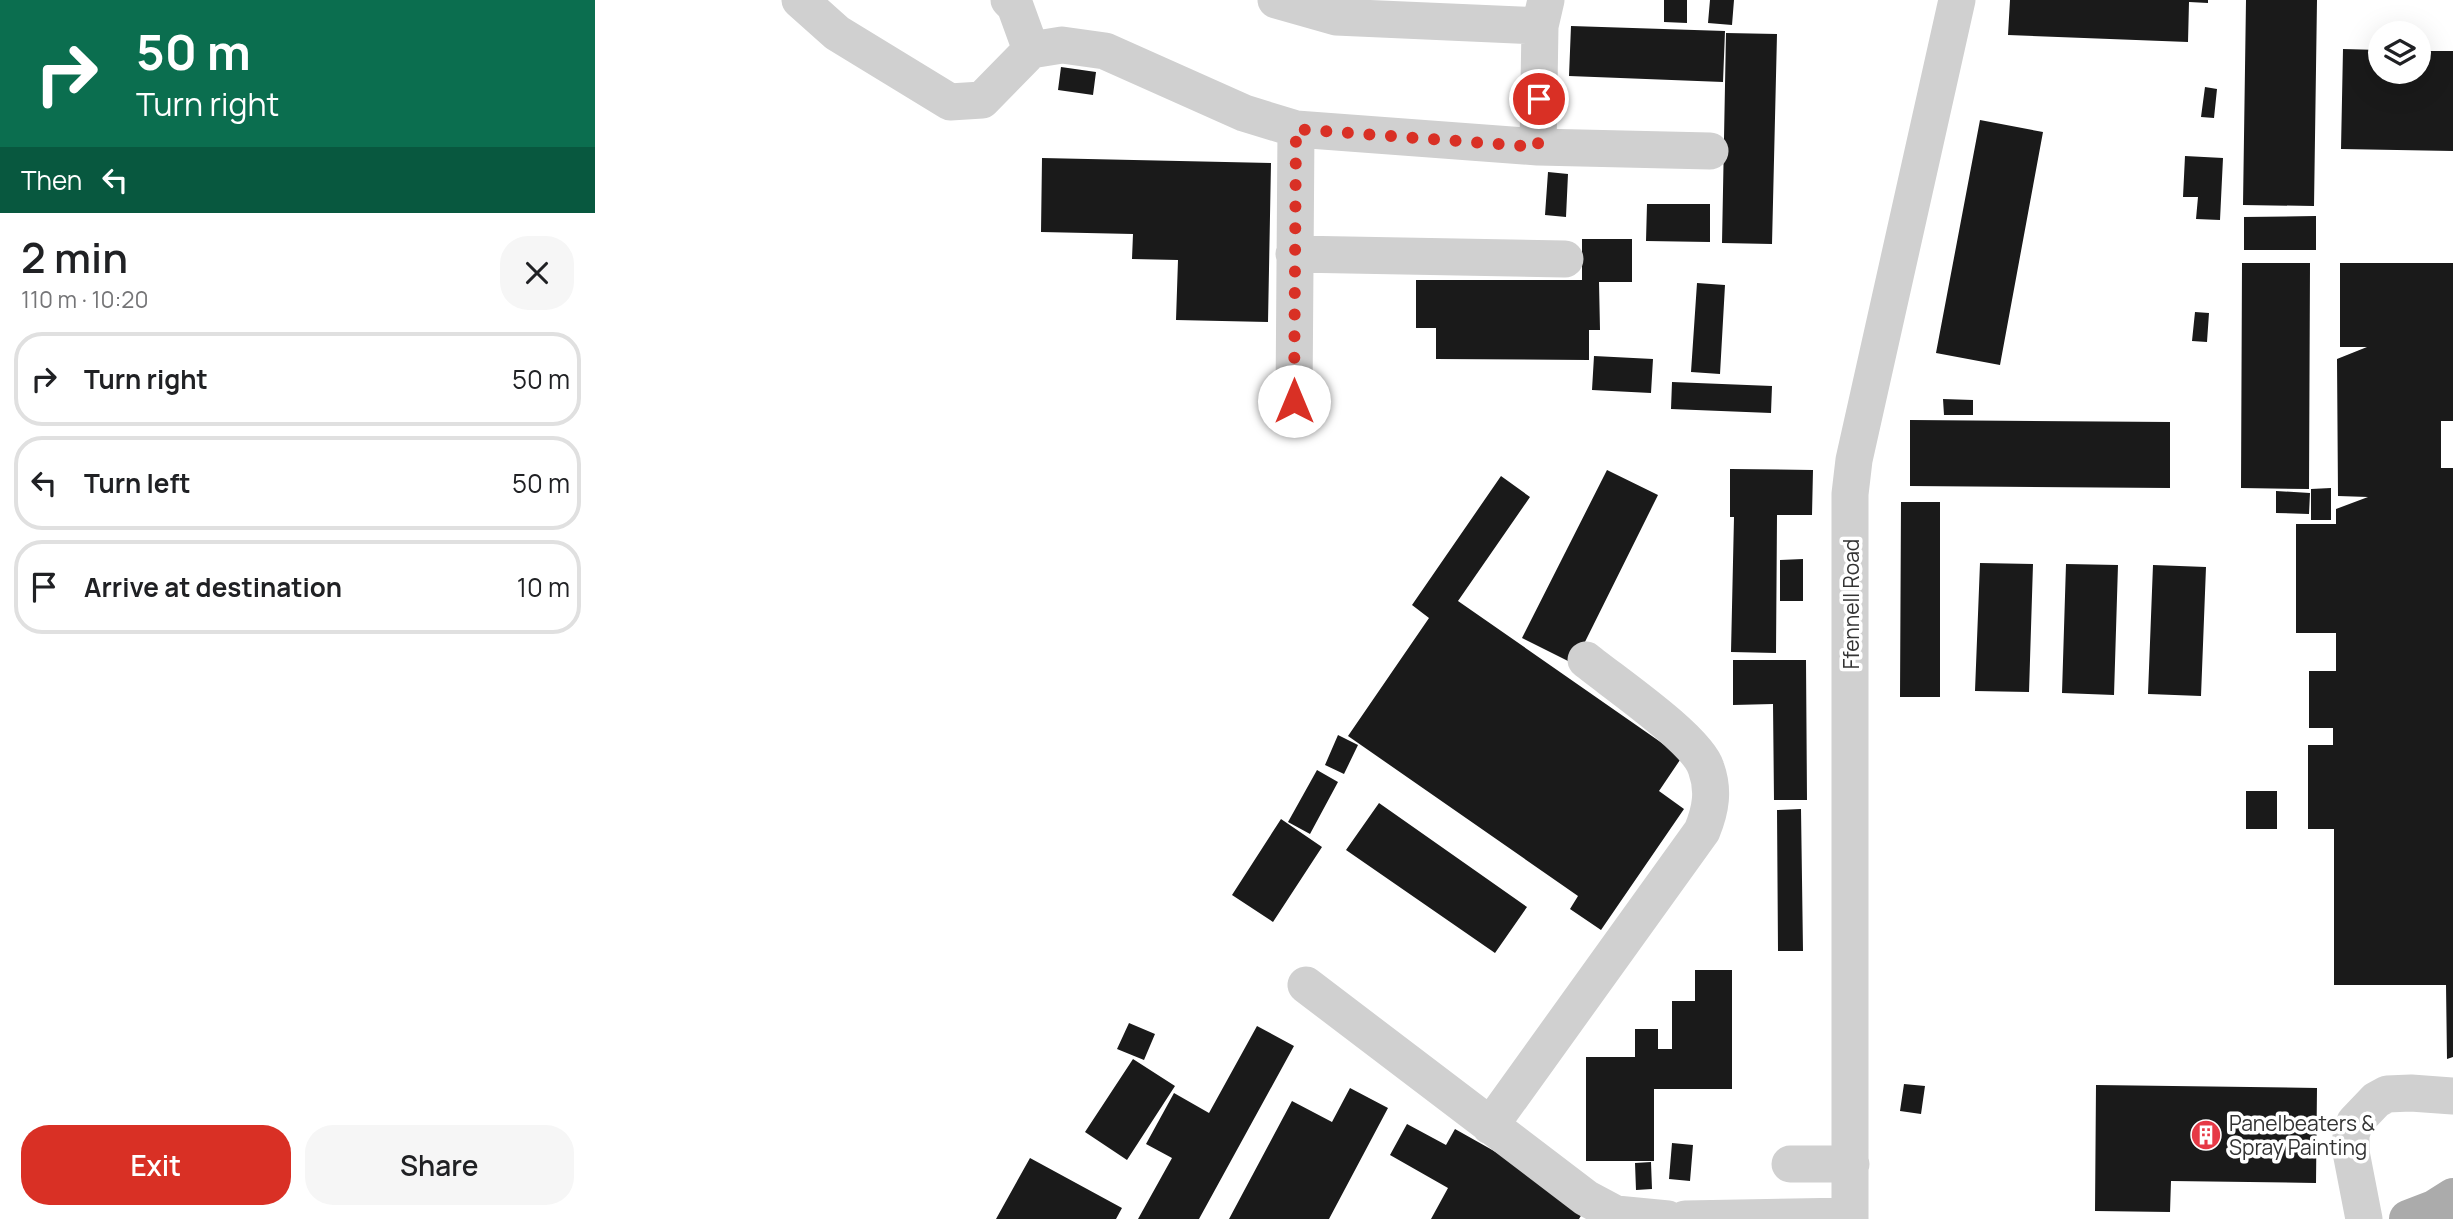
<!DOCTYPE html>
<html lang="en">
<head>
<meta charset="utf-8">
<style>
	body { margin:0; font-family:Manrope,sans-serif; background:#f6f6f6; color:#202124; height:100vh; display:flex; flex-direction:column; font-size:26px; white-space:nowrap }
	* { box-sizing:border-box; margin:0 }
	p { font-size:23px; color:#757577 }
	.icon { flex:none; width:38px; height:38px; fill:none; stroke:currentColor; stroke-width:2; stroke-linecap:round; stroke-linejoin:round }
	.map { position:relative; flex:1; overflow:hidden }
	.panel { display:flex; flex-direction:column; background:#fff; width:595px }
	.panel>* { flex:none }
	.banner { background:#0b6e4f; color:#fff; overflow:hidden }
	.controls { position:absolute; left:1773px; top:21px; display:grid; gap:14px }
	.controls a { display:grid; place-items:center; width:63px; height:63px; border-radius:50%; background:#fff; box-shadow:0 7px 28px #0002; font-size:35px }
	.pin { position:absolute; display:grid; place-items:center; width:60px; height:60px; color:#fff; margin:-30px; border:4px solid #fff; border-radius:50%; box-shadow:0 2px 7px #0007 }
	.me { position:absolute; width:77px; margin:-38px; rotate:0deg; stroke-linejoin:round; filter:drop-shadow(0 0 5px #0008) }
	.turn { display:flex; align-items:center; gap:24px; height:147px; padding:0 21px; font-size:32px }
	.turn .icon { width:91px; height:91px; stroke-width:2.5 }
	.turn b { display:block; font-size:49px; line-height:60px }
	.then { display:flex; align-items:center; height:66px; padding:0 21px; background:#0003; gap:14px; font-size:26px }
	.round { display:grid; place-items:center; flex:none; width:74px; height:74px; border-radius:28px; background:#f6f6f6 }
	.head { display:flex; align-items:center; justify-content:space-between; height:119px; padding:0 21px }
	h1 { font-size:42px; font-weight:600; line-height:52px }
	.action { display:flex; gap:14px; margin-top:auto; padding:14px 21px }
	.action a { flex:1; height:80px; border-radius:28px; background:#d93025; color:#fff; font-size:28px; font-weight:600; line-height:80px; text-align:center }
	.action a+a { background:#f6f6f6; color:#202124 }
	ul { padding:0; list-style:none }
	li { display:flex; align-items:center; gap:21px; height:94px; margin:0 14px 10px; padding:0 7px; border:4px solid #e0e0e0; border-radius:28px }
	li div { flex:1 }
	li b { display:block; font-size:26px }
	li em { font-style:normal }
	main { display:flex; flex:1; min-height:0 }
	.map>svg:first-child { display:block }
</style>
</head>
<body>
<main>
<section class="panel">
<div class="banner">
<div class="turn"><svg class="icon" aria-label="right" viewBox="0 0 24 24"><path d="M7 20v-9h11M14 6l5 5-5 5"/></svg><div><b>50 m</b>Turn right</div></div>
<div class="then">Then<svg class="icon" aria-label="left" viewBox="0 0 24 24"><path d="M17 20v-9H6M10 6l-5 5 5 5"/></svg></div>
</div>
<div class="head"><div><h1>2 min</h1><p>110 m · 10:20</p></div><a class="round"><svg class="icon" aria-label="close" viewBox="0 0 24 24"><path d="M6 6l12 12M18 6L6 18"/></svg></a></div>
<ul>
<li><svg class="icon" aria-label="right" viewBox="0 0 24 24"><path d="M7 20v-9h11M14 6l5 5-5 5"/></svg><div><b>Turn right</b></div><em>50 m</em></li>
<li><svg class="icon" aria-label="left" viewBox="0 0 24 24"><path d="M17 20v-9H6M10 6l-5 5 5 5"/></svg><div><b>Turn left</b></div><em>50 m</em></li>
<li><svg class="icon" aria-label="arrive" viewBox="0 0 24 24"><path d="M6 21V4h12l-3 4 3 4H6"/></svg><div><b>Arrive at destination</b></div><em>10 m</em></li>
</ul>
<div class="action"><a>Exit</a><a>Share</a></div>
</section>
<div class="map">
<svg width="1858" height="1219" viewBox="0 0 1858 1219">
	<rect width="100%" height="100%" fill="#fff"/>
	<path fill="#1a1a1a" d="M 1069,0 L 1092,0 L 1092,23 L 1069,22 Z
		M 1115,0 L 1139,0 L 1137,25 L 1113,23 Z
		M 1415,0 L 1613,0 L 1613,3 L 1594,2 L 1593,42 L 1413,35 Z
		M 1651,0 L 1722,0 L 1719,206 L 1648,205 Z
		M 976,26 L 1130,31 L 1128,82 L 974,76 Z
		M 1131,33 L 1182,34 L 1177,244 L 1127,243 Z
		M 1748,49 L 1785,50 L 1785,72 L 1824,72 L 1824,51 L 1858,51 L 1858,151 L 1746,149 Z
		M 466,67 L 501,72 L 498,95 L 463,90 Z
		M 1610,87 L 1622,89 L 1619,118 L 1606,117 Z
		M 1385,120 L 1448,132 L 1405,365 L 1341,353 Z
		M 1590,156 L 1628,158 L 1625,220 L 1601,219 L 1603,197 L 1588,197 Z
		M 447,158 L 676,163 L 673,322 L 581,320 L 583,260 L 537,259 L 538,234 L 446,232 Z
		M 953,172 L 973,174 L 971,217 L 950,215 Z
		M 1052,204 L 1115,204 L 1115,242 L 1051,241 Z
		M 1721,216 L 1721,250 L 1649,250 L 1649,217 Z
		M 987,239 L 1037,239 L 1037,282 L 1004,282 L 1005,330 L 994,330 L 994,360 L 841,359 L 841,328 L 821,328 L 821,280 L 987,280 Z
		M 1647,263 L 1715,263 L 1714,489 L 1646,488 Z
		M 1745,263 L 1858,263 L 1858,421 L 1846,421 L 1846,468 L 1858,468 L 1858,1057 L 1852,1059 L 1851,985 L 1739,985 L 1739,829 L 1713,829 L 1713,745 L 1738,745 L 1738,728 L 1714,728 L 1714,671 L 1741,671 L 1741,633 L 1701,633 L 1701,524 L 1741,524 L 1741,509 L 1773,497 L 1743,496 L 1742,359 L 1772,347 L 1745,347 Z
		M 1102,283 L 1130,285 L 1125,374 L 1096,372 Z
		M 1600,312 L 1614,313 L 1612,342 L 1597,341 Z
		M 999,356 L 1058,359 L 1056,393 L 997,390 Z
		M 1077,382 L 1177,386 L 1176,413 L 1076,409 Z
		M 1348,399 L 1378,400 L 1378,415 L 1349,415 Z
		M 1315,420 L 1575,422 L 1575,488 L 1315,486 Z
		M 1135,469 L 1218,470 L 1217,515 L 1182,515 L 1181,653 L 1136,652 L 1139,517 L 1135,517 Z
		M 1012,470 L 1063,495 L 979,664 L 927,638 Z
		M 906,476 L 935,497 L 863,601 L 1087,757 L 1064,791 L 1089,809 L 1006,930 L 975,909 L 983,896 L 753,736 L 834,618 L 817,605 Z
		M 1736,488 L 1736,520 L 1716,520 L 1716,489 Z
		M 1681,491 L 1715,493 L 1714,514 L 1681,513 Z
		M 1306,502 L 1345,502 L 1345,697 L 1305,697 Z
		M 1208,559 L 1208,601 L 1185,601 L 1185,560 Z
		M 1385,563 L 1438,564 L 1434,692 L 1380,691 Z
		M 1471,564 L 1523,565 L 1519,695 L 1467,693 Z
		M 1558,565 L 1611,567 L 1606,696 L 1553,694 Z
		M 1138,660 L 1211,660 L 1212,800 L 1179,800 L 1178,704 L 1138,705 Z
		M 743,735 L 763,745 L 749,774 L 730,765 Z
		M 722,770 L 743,782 L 715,834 L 693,822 Z
		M 1651,791 L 1682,791 L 1682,829 L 1651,829 Z
		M 784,803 L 932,907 L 900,953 L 751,850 Z
		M 1206,809 L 1208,951 L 1183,951 L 1182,810 Z
		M 686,819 L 727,847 L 678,922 L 637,895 Z
		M 1100,970 L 1137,970 L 1137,1089 L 1059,1089 L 1059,1161 L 991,1161 L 991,1057 L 1040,1057 L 1040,1029 L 1063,1029 L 1063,1049 L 1077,1049 L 1077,1001 L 1100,1001 Z
		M 534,1023 L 560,1034 L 549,1060 L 522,1049 Z
		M 662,1026 L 699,1046 L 604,1219 L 543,1219 L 577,1158 L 551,1144 L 579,1093 L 614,1113 Z
		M 538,1059 L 580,1086 L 532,1160 L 490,1132 Z
		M 1309,1084 L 1330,1086 L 1326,1114 L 1305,1111 Z
		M 1501,1085 L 1722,1088 L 1721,1183 L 1576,1181 L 1575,1212 L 1500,1211 Z
		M 755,1088 L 793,1108 L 734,1219 L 634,1219 L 697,1101 L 737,1122 Z
		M 812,1124 L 851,1145 L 860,1129 L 993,1204 L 984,1219 L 836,1219 L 853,1188 L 795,1155 Z
		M 1077,1143 L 1098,1145 L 1095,1181 L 1074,1179 Z
		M 435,1158 L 527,1208 L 521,1219 L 401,1219 Z
		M 1056,1162 L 1057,1189 L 1041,1190 L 1040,1163 Z"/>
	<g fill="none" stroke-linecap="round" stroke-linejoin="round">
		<path stroke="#d0d0d0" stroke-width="37" d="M 205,0 L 242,33 L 355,102 L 387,100 L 436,50 L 467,45 L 510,51 L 649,113 L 701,129 L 943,147 L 1115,151
			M 414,0 L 420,6 L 436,50
			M 681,0 L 741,17 L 945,26
			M 943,147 L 945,26 L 951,0
			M 699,254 L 970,259
			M 699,401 L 701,129
			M 711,985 L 991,1198 L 1021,1214 L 1073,1219
			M 895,1126 L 1107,831 C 1116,809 1119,790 1111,768 C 1102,739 1018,682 991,660
			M 1195,1164 L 1256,1164
			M 1090,1219 L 1255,1216
			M 1255,1219 L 1255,494 L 1259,460 L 1362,0
			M 1769,1219 L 1756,1152 L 1756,1135 L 1760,1122 L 1781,1100 L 1792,1094 L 1816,1093 L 1858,1096"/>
		<path stroke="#ababab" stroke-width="38" d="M 1813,1219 L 1839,1209 L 1858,1197"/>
	</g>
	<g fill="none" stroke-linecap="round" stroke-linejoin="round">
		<path stroke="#d93025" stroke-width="12" stroke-dasharray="0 21.6" d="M 699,401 L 701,129 L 943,147 L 944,99"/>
	</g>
	<defs>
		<g id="building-disc" transform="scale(1.575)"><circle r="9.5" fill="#e63946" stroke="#fff"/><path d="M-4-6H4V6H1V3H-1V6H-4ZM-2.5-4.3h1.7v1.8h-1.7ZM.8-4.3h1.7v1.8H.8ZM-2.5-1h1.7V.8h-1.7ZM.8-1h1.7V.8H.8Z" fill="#fff"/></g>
	</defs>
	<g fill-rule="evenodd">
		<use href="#building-disc" x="1611" y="1135"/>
	</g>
	<g text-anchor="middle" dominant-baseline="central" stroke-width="7" stroke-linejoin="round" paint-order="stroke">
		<g font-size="21" fill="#333" stroke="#fff">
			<text transform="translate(1256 604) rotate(-90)">Ffennell Road</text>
		</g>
		<g font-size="21" fill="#333" stroke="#fff" text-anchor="start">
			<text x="1634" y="1123">Panelbeaters &amp;<tspan x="1634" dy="24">Spray Painting</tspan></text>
		</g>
	</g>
</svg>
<div class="controls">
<a><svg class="icon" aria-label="layers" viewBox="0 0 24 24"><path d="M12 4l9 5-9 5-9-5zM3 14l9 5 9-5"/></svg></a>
</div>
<div class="pin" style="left:944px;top:99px;background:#d93025"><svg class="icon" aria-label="arrive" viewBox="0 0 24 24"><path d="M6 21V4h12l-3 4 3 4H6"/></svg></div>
<svg class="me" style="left:699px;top:401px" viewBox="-20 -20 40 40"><circle r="19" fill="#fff"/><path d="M0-13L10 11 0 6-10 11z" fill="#d93025"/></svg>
</div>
</main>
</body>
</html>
